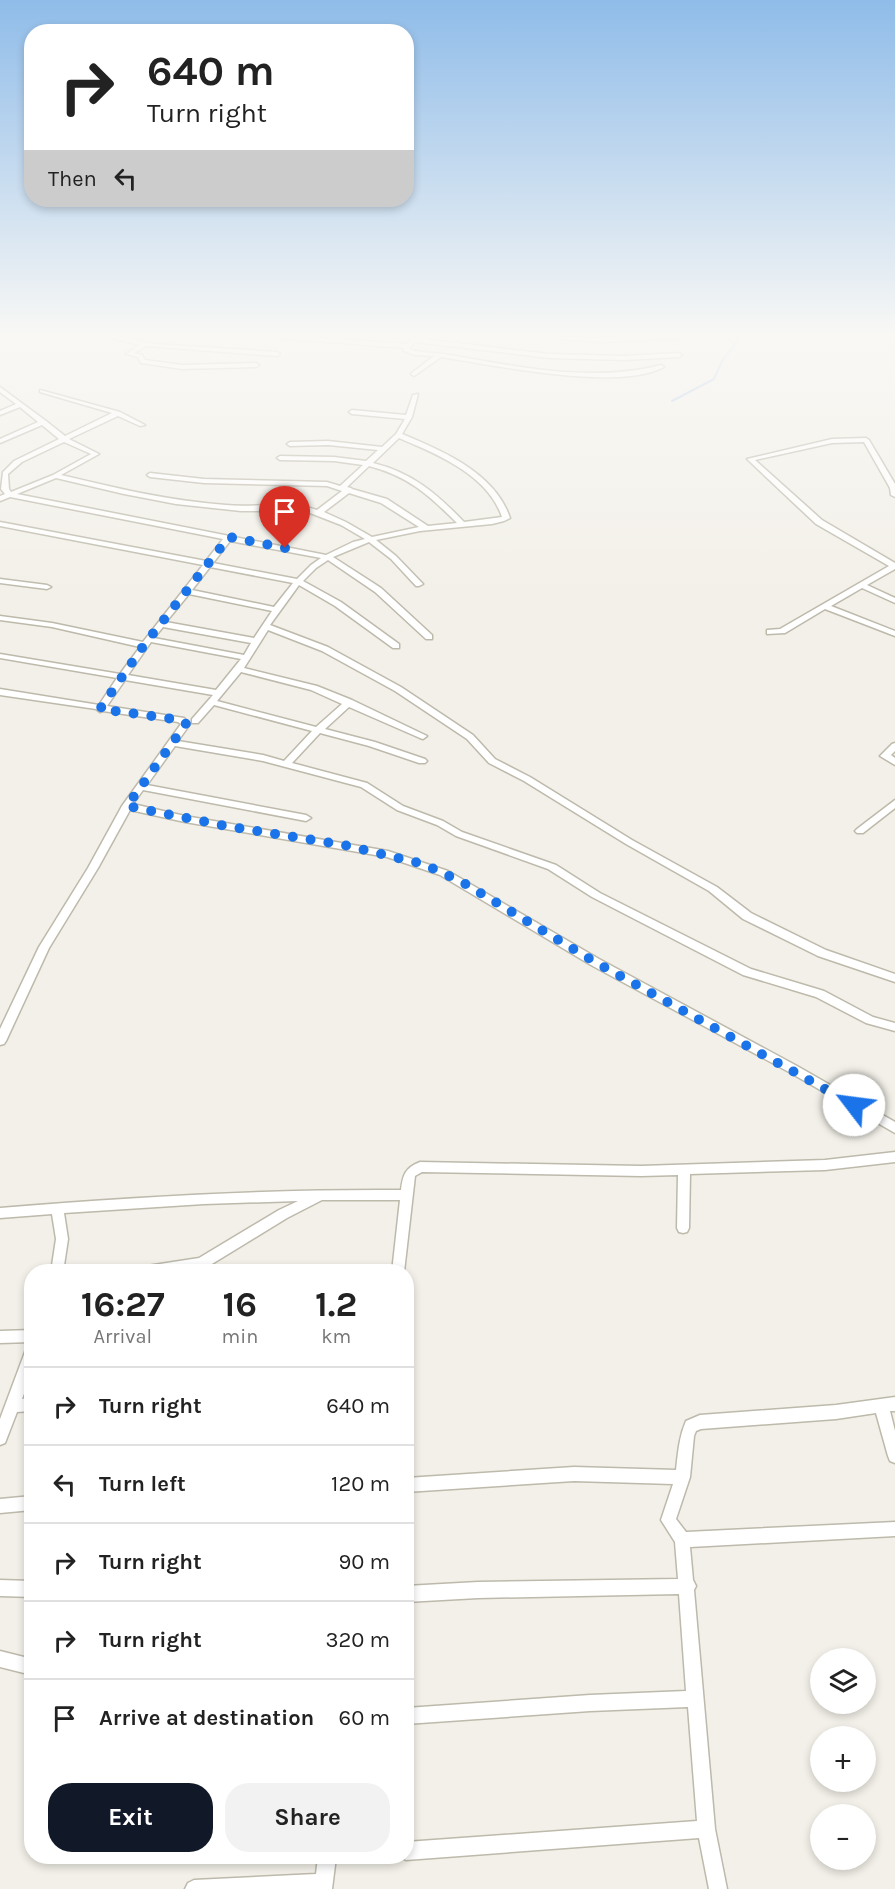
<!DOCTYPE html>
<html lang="en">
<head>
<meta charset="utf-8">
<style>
	body { margin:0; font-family:Karla,sans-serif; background:#f2f2f2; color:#222; height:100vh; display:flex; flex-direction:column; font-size:22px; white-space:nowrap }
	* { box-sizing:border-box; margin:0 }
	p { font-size:20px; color:#767676 }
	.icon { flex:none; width:33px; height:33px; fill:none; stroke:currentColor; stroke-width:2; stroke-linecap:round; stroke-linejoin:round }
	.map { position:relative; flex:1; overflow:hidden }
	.drawer { position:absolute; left:24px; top:1264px; width:390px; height:600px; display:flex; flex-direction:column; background:#fff; border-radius:24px; box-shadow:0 3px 9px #0003 }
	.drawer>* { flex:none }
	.guide { position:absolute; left:24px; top:24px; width:390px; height:183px; border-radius:24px; box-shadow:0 3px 9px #0003; background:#fff; color:#222; overflow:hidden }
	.controls { position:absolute; left:810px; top:1648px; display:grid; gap:12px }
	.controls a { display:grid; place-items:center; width:66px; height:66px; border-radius:50%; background:#fff; box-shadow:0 3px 9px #0003; font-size:30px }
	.pin { position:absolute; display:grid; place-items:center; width:51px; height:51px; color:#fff; margin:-62px -26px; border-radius:50% 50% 50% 0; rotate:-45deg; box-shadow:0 0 6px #0007 }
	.pin .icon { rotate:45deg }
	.me { position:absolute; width:66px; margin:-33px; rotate:300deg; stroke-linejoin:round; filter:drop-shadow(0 0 4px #0008) }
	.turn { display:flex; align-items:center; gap:21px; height:126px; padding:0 24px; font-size:27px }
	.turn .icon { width:78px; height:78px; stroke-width:2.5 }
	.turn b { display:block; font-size:42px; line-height:51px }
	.then { display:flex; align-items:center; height:57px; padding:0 24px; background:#0003; gap:12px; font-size:22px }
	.eta { display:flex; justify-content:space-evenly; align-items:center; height:102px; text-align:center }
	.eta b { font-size:36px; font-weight:700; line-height:42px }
	.cta { display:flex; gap:12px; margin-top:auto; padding:12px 24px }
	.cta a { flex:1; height:69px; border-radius:24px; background:#111827; color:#fff; font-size:24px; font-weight:700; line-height:69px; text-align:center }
	.cta a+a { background:#f2f2f2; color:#222 }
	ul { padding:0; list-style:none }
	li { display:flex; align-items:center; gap:18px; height:78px; padding:0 24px; border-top:2px solid #e0e0e0 }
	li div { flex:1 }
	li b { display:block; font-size:22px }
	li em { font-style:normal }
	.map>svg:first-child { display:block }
</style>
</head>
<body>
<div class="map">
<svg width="895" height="1889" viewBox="0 0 895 1889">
	<rect width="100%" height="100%" fill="#f2f0e8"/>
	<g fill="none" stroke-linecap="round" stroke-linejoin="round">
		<path stroke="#aac7ea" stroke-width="2" d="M 672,401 L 714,379 L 722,361 L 743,334"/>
		<g stroke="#bdb9ab" stroke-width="3">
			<path id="minor" d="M 93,334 L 107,334 L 156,344 L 277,352 L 280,354 L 277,356 L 146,346 L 134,353 L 142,355 L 145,360 L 182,365 L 256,363 L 259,365 L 256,367 L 182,369 L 141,363 L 138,357 L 126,354 L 140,345 Z
				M 230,334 L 264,334 L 407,344 L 414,338 L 549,354 L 624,356 L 679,353 L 682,355 L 679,357 L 624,360 L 549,358 L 415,342 L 409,349 C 422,354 437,352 450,355 C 518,367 593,383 661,365 L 664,367 C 619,392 493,365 441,357 L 414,376 L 411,374 L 412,373 L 434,356 L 415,355 L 404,351 L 404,348 Z
				M 497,334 C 533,334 569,339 604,338 C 636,338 671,330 702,335 L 699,337 L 603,342 Z
				M 887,334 L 894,334 L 895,341 Z
				M 0,387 L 46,421 L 65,436 L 112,413 L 40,392 L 40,390 L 120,412 L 145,425 L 140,426 L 118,416 L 69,439 L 99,454 L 61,475 C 116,488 170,501 226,505 C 258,508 286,500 317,510 L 342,491 L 327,486 L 204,483 L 150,477 L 147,475 L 150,473 L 204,479 L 327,482 L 340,486 L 363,465 L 334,461 L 280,460 L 277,458 L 280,456 L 334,457 L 366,461 L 378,450 L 328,445 L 290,446 L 287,444 L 290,442 L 328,441 L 382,447 L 396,434 L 405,419 L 352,414 L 349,412 L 352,410 L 406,415 L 413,395 L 418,394 L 412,417 L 402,434 C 443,451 495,473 510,518 L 504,521 L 492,524 L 420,531 L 376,540 L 396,556 L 423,584 L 419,586 L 416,586 L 391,559 L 369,542 L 333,557 L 381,588 L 432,635 L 432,639 L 426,639 L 375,592 L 328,560 L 316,568 L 303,581 L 341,602 L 399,644 L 399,648 L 393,648 L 335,606 L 299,585 L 270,625 L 328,647 L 401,687 L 473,735 L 495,759 L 530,777 L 632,840 L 717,887 L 751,913 L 826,950 L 895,974 L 895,982 L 818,956 L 743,919 L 709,891 L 626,844 L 524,781 L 489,763 L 467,739 L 395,691 L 322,651 L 268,630 L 244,668 L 317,686 L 352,700 L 427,736 L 423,739 L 420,738 L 349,707 L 325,729 L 375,742 L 425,759 L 427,761 L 425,763 L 419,763 L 369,746 L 320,733 L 292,763 L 367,783 L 403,806 L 443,821 L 462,832 L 556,865 L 600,893 L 751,969 L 824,991 L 873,1017 L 895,1023 L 895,1031 L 866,1023 L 816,997 L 743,975 L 592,897 L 548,869 L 456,836 L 437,825 L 397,810 L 361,787 L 263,761 L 175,746 L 147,785 L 306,815 L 311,818 L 306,821 L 143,790 L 133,804 L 185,816 L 388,851 L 448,871 L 599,959 L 797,1066 L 895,1122 L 895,1133 L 789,1072 L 591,965 L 440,875 L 387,857 L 185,822 L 130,810 L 98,868 L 49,948 L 6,1041 L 4,1044 L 0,1045 L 0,1029 L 39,947 L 88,868 L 122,806 L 181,724 L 178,722 L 103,711 L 100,712 L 96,709 L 0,695 L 0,689 L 99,705 L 117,678 L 0,658 L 0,654 L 120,674 L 140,647 L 52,627 L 0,620 L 0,616 L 52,623 L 143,642 L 203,565 L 0,526 L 0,522 L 206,561 L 223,539 L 10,497 L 0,501 L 0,496 L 5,494 L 1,489 L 3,472 L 14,461 L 59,439 L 42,425 L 0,443 L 0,439 L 38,422 L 20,407 L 0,415 L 0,411 L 16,404 L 0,392 ZM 399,438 C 437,454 488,475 502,517 L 464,522 C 436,493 413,473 373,463 ZM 64,442 L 91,454 L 53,475 L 11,492 L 9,489 L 8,474 L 22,462 ZM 369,466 C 408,476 429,495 457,523 L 428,526 L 387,499 L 352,489 L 351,488 L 347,487 ZM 56,478 L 124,494 L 176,504 L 241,511 L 261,511 L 285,508 L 305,511 L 341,525 L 365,539 L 353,542 L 326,555 L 17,494 ZM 349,493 L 381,503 L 419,527 L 372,537 L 346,522 L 324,512 ZM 230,541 L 321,558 L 311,565 L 297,579 L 213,563 ZM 210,567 L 293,583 L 274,607 L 192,590 ZM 189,594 L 272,611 L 254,638 L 166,622 ZM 163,627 L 251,643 L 244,655 L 154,638 ZM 151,642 L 241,659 L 216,690 L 128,675 ZM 241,672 L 311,690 L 342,704 L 316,727 L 217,701 ZM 125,680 L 213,695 L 192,719 L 192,723 L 198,723 L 214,705 L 312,731 L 284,761 L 263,755 L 178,741 L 190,724 L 184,718 L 107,706 Z
				M 866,438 L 869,440 L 895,484 L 895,497 L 891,495 L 890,488 L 864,442 L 832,443 L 755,460 L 822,520 L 895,563 L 895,569 L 867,585 L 895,598 L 895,603 L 862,588 L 831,606 L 895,631 L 895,636 L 825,609 L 785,633 L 767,634 L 767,630 L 780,629 L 889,566 L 816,524 L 747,459 L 832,439 Z
				M 0,579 L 47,585 L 51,587 L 47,589 L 0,583 Z
				M 895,743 L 895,751 L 891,755 L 895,758 L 895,765 L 880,756 L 892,744 Z
				M 895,800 L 895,808 L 863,833 L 857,833 L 855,831 L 857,829 Z
				M 895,1152 L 895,1162 L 825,1170 L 690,1174 L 689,1228 L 687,1232 L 683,1233 L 679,1232 L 677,1228 L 678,1175 L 641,1176 L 422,1172 L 415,1176 L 404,1272 L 392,1272 L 400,1200 L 322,1200 L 287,1218 L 207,1267 L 181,1272 L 141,1272 L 142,1268 L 147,1266 L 199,1258 L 279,1210 L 298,1201 L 204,1204 L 64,1213 L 68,1239 L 63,1272 L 51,1272 L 56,1239 L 52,1214 L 0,1218 L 0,1208 C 133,1197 267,1189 401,1190 C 403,1175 405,1168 420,1162 L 641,1166 L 825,1160 Z
				M 32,1330 L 32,1342 L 0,1343 L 0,1331 Z
				M 32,1346 L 32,1372 L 22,1399 L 32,1397 L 32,1411 L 17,1412 L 5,1443 L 0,1445 L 0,1419 L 25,1352 L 27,1348 Z
				M 895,1397 L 895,1411 L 890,1411 L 895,1431 L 895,1463 L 890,1461 L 888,1456 L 876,1413 L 836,1419 L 701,1429 L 696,1431 L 694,1436 L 690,1477 L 676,1519 L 686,1532 L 895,1522 L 895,1536 L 690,1547 L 693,1580 L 696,1586 L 694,1590 L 715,1829 L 727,1889 L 709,1889 L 699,1838 L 406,1860 L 400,1857 L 406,1857 L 406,1842 L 697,1821 L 688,1707 L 590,1711 L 406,1724 L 406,1708 L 590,1695 L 686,1691 L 679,1594 L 478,1598 L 406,1602 L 406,1586 L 478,1582 L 678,1579 L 675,1542 L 661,1520 L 673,1484 L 574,1481 L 406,1492 L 406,1478 L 574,1467 L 676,1470 C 678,1453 679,1437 686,1421 L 700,1415 L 836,1405 Z
				M 32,1496 L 32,1510 L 0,1513 L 0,1499 Z
				M 0,1580 L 32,1581 L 32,1597 L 0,1596 Z
				M 0,1651 L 32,1659 L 32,1675 L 0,1667 Z
				M 318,1857 L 336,1857 L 332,1889 L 185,1889 L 188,1883 L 194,1880 L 316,1874 Z"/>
		</g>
		<use href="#minor" fill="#fff" fill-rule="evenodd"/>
	</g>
	<linearGradient id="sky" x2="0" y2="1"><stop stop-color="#8fbce9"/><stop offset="0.56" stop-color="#f9f8f5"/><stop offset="1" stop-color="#f9f8f5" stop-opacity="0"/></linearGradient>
	<rect width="895" height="599" fill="url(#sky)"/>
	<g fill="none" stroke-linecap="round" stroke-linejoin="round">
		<path stroke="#1a73e8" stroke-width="10" stroke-dasharray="0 18" d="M 285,548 L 229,537 L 144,645 L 100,709 L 181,720 L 186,724 L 127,806 L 226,826 L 344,845 L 423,864 L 462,882 L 595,962 L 854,1105"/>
	</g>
</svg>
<div class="controls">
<a><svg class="icon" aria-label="layers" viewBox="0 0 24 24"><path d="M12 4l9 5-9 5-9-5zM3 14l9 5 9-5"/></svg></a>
<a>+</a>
<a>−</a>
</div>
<div class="pin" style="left:285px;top:548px;background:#d93025"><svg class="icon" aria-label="arrive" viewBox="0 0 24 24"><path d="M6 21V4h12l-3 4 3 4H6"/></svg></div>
<svg class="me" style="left:854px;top:1105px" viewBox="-20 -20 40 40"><circle r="19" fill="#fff"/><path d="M0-13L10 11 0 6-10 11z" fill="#1a73e8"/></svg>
<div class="guide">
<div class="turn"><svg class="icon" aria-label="right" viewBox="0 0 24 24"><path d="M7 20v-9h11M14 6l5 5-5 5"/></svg><div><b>640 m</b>Turn right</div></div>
<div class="then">Then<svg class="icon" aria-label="left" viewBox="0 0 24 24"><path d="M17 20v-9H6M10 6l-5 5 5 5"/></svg></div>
</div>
<section class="drawer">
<div class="eta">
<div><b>16:27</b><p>Arrival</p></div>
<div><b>16</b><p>min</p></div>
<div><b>1.2</b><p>km</p></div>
</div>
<ul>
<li><svg class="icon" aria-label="right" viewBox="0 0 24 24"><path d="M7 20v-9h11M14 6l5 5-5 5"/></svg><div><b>Turn right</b></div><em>640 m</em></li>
<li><svg class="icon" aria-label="left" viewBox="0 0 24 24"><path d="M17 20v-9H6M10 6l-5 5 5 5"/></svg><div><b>Turn left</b></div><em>120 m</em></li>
<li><svg class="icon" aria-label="right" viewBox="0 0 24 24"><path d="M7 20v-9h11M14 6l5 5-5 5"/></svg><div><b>Turn right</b></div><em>90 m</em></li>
<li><svg class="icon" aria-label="right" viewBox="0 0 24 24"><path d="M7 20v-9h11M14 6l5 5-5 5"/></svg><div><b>Turn right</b></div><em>320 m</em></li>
<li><svg class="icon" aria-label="arrive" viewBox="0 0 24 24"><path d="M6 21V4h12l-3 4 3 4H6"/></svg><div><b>Arrive at destination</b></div><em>60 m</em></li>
</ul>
<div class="cta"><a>Exit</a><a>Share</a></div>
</section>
</div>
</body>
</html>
